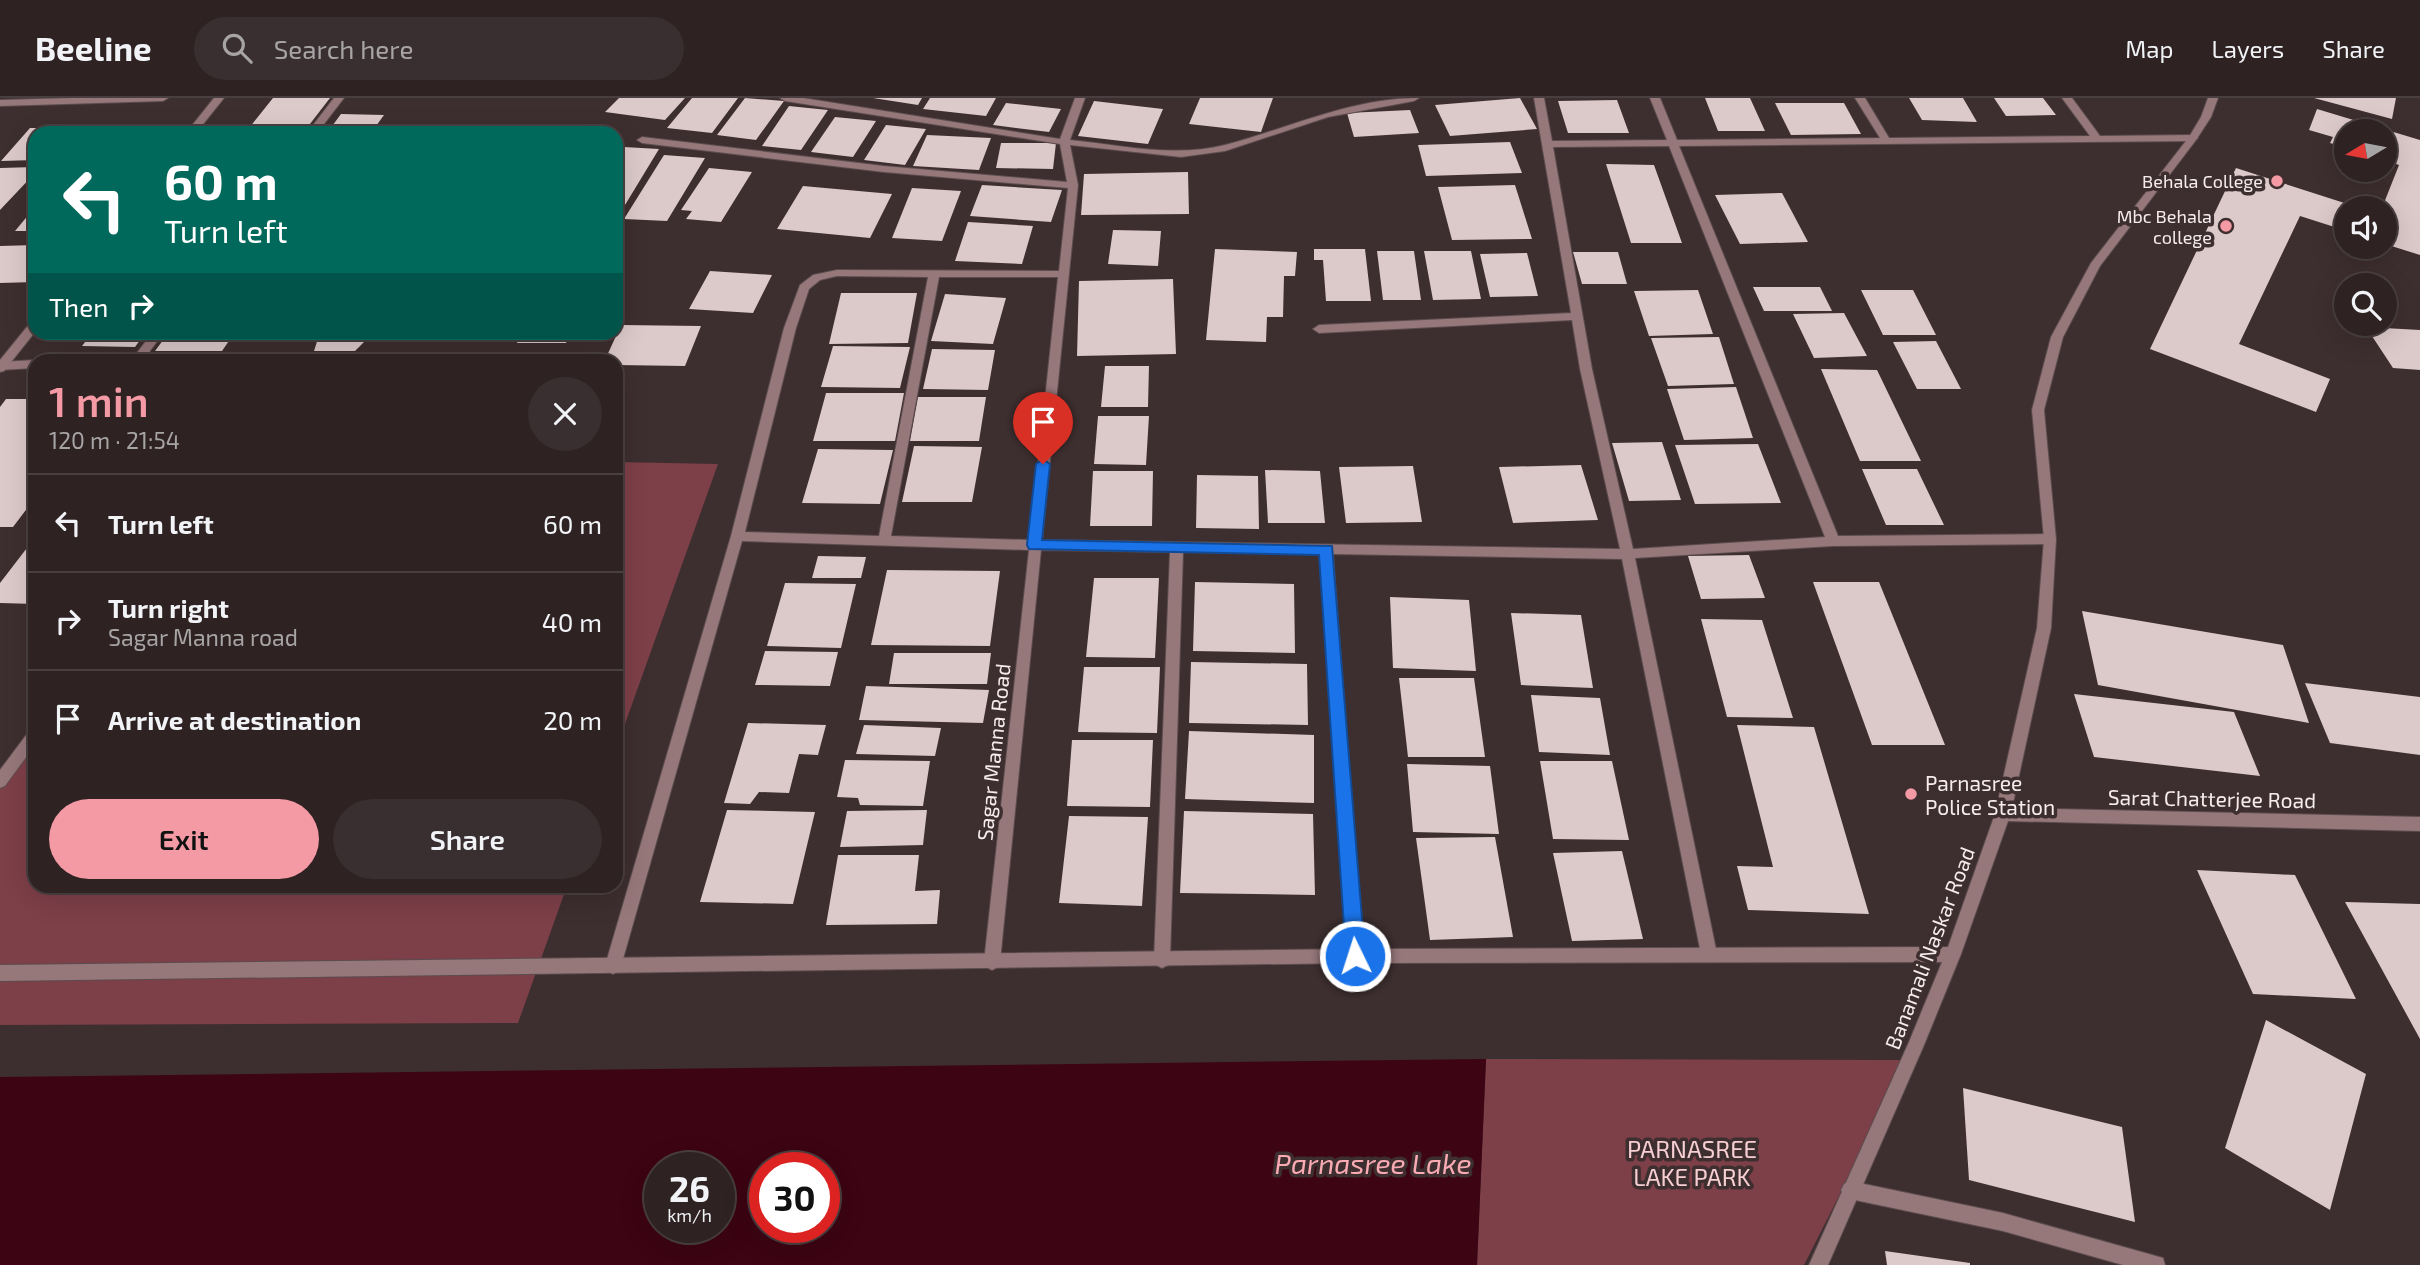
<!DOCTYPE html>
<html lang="en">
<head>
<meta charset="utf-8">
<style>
	body { margin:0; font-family:"Exo 2",sans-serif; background:#3a2f30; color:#f1f3f6; height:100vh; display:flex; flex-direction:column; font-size:26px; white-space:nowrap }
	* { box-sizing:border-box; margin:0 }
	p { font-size:23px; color:#a7a4a6 }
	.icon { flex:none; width:38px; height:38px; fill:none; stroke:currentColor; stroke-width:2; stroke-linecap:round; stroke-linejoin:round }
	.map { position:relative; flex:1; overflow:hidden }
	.drawer { position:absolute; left:28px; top:256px; width:595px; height:539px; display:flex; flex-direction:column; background:#2e2223; border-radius:21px; box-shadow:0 7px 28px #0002,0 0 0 2px #493f41 }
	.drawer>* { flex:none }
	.guide { position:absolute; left:28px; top:28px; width:595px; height:214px; border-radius:21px; box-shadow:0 7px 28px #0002,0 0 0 2px #493f41; background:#00695c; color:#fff; overflow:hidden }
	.needle { width:46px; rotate:260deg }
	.buttons { position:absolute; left:2334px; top:21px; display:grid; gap:14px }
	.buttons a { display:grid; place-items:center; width:63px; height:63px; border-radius:50%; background:#2e2223; box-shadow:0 7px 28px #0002,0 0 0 2px #493f41; font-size:35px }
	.speed { position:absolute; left:644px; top:1054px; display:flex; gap:14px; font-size:35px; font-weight:700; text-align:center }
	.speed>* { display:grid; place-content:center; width:91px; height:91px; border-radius:50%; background:#2e2223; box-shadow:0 7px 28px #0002,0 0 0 2px #493f41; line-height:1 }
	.speed small { font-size:18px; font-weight:400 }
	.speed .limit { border:10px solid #d22; background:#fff; color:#111 }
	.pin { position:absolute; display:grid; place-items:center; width:60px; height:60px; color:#fff; margin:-72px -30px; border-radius:50% 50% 50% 0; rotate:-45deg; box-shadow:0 0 7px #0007 }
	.pin .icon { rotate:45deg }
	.me { position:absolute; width:77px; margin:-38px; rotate:356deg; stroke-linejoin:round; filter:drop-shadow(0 0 5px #0008) }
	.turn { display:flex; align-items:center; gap:24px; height:147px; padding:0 21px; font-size:32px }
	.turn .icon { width:91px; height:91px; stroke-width:2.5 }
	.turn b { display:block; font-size:49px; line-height:60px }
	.then { display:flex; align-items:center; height:66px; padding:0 21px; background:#0003; gap:14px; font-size:26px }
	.round { display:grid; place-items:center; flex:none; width:74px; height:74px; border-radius:37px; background:#3a2f30 }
	.headline { display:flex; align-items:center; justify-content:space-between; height:119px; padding:0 21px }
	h1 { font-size:42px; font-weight:600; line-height:52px; color:#f49aa5 }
	.cta { display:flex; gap:14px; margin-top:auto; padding:14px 21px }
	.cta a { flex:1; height:80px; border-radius:42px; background:#f49aa5; color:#111; font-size:28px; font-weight:600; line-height:80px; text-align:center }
	.cta a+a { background:#3a2f30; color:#f1f3f6 }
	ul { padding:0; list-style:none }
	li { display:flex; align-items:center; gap:21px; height:98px; padding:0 21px; border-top:2px solid #493f41 }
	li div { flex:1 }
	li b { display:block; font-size:26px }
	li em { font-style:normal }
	header { display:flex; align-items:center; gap:42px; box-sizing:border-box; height:98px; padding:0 35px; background:#2e2223; border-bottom:2px solid #493f41 }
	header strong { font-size:33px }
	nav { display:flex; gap:38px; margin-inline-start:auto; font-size:24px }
	.search { width:490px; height:63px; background:#3a2f30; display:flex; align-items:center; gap:18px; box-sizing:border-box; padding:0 24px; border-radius:38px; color:#a7a4a6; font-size:26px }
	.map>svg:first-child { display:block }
</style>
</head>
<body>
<header>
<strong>Beeline</strong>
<div class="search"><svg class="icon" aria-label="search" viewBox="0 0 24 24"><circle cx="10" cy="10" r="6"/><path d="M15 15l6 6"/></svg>Search here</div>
<nav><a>Map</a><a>Layers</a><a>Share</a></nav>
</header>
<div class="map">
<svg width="2420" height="1167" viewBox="0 0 2420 1167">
	<rect width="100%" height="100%" fill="#3d2e2f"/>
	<path fill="#7d3f48" d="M 616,364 L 718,366 L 616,651 Z
		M 35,637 L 35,788 L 567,788 L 518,925 L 0,927 L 0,685 Z
		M 1486,961 L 1908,962 L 1804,1167 L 1477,1167 Z"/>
	<path fill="#3d0413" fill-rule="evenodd" d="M 1486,961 L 1477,1167 L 0,1167 L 0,979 ZM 660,1069 L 719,1069 L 719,1129 L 660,1129 ZM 765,1069 L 824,1069 L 824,1129 L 765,1129 Z"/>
	<path fill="#dcc9ca" d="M 273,0 L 330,0 L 303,35 L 245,35 Z
		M 619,0 L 685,0 L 665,22 L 605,14 Z
		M 692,0 L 738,0 L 712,35 L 667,30 Z
		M 745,0 L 784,3 L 756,42 L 717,37 Z
		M 873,0 L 922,0 L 918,7 Z
		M 930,0 L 996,0 L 986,18 L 923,11 Z
		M 1200,0 L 1273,0 L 1261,34 L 1189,26 Z
		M 1520,0 L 1537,31 L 1450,38 L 1435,7 Z
		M 1705,0 L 1750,0 L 1765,33 L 1718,33 Z
		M 1909,0 L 1963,0 L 1977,24 L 1922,22 Z
		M 1994,0 L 2043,0 L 2056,17 L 2006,18 Z
		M 2314,0 L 2396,0 L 2392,21 Z
		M 1617,2 L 1629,35 L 1568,35 L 1558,3 Z
		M 1094,3 L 1163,11 L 1148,46 L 1078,38 Z
		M 1006,5 L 1061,11 L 1049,34 L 993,27 Z
		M 1775,5 L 1844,5 L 1861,36 L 1791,37 Z
		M 789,8 L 828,12 L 801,52 L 762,48 Z
		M 2317,11 L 2420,42 L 2420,157 L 2385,146 L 2385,110 L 2382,110 L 2399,67 L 2385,62 L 2385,33 L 2347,33 L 2347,50 L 2330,45 L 2333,39 L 2309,32 Z
		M 1410,12 L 1419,35 L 1354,39 L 1347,15 Z
		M 341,16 L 384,17 L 371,35 L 327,35 Z
		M 835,19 L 876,23 L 853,59 L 811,54 Z
		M 886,27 L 926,31 L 905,67 L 864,62 Z
		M 155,29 L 151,35 L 112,35 L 115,31 Z
		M 30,30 L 69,30 L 64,35 L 35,35 L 35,62 L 1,63 Z
		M 927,37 L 991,40 L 979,72 L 913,68 Z
		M 1510,44 L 1522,75 L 1426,78 L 1418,47 Z
		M 1001,45 L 1056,45 L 1053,71 L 996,70 Z
		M 624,49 L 659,51 L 625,107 L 616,106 L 616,61 Z
		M 664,57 L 705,60 L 667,123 L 624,121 Z
		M 1606,66 L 1654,67 L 1682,145 L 1631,145 Z
		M 35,69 L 35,75 L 0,112 L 0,70 Z
		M 709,70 L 752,74 L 721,124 L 686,121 L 692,113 L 681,112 Z
		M 2236,70 L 2360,110 L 2347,110 L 2347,133 L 2300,118 L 2239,246 L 2330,281 L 2316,314 L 2150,251 Z
		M 1188,74 L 1189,116 L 1081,117 L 1084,76 Z
		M 982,87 L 1062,92 L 1051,124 L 970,118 Z
		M 1515,87 L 1532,141 L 1452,142 L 1438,89 Z
		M 803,88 L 892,96 L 870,140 L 777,131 Z
		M 912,90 L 961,93 L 942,143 L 892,140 Z
		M 1782,95 L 1808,144 L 1740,146 L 1715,97 Z
		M 35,109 L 35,133 L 15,133 Z
		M 968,124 L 1033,128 L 1022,166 L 955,163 Z
		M 1113,132 L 1161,133 L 1158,168 L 1108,166 Z
		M 35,147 L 35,184 L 0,185 L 0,148 Z
		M 1215,151 L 1297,154 L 1295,178 L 1284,178 L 1283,219 L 1267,219 L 1266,244 L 1206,242 Z
		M 1314,151 L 1365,151 L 1371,203 L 1326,203 L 1323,162 L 1314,162 Z
		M 1377,153 L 1414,153 L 1421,202 L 1383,202 Z
		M 1424,153 L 1471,153 L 1481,201 L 1433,202 Z
		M 1573,154 L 1618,154 L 1627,186 L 1582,186 Z
		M 1527,155 L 1538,198 L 1490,199 L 1480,156 Z
		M 710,173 L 772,177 L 753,215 L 689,211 Z
		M 1173,181 L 1176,256 L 1077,258 L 1079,183 Z
		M 1753,189 L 1820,189 L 1832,213 L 1764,213 Z
		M 1698,192 L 1713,236 L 1649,238 L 1634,193 Z
		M 1861,192 L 1913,192 L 1936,237 L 1883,237 Z
		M 841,195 L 917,195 L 908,245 L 829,246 Z
		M 945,196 L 1006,200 L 993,246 L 931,243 Z
		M 1844,215 L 1867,258 L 1814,260 L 1793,216 Z
		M 621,227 L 701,228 L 685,268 L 616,267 L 616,262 L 605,262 Z
		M 2366,229 L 2420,232 L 2420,272 L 2393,270 Z
		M 93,234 L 146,234 L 135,249 L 82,248 Z
		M 169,234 L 235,234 L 222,253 L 155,253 Z
		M 320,234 L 374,234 L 355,253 L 314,253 Z
		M 521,234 L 571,234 L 566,245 L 517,245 Z
		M 1719,239 L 1734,286 L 1668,288 L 1651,240 Z
		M 1936,243 L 1961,291 L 1917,291 L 1893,244 Z
		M 833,248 L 910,249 L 900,290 L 821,289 Z
		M 932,251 L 995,252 L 988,292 L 923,291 Z
		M 1105,268 L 1149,268 L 1148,309 L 1101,309 Z
		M 1821,271 L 1877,272 L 1921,363 L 1860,363 Z
		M 1736,289 L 1753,340 L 1684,342 L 1667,291 Z
		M 826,295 L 904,295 L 895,343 L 813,343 Z
		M 918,299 L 986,299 L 979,343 L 910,343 Z
		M 6,301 L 35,301 L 35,400 L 13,429 L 0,429 L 0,309 Z
		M 1098,318 L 1149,318 L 1146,367 L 1094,366 Z
		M 1662,344 L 1681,402 L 1629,403 L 1612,345 Z
		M 1758,346 L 1781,405 L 1695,406 L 1675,347 Z
		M 914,348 L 982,349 L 972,404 L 902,404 Z
		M 818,351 L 893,352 L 880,406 L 802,405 Z
		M 1581,367 L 1598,422 L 1513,425 L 1499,369 Z
		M 1413,368 L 1422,424 L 1346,425 L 1339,369 Z
		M 1862,371 L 1917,371 L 1944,427 L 1886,427 Z
		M 1265,372 L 1320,373 L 1325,425 L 1268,425 Z
		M 1093,373 L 1153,373 L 1152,428 L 1090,428 Z
		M 1197,377 L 1258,378 L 1259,431 L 1196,430 Z
		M 30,446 L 35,446 L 35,506 L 0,505 L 0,485 Z
		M 1749,457 L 1765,500 L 1701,501 L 1688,458 Z
		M 818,458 L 866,459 L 861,480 L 812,480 Z
		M 887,472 L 1000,473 L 990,548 L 871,547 Z
		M 1094,480 L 1159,480 L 1155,560 L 1086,559 Z
		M 1195,484 L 1294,486 L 1295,555 L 1193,553 Z
		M 1813,484 L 1879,484 L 1945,647 L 1872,647 Z
		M 785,485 L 856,486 L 841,550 L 767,548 Z
		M 1390,499 L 1469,502 L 1476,573 L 1393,570 Z
		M 2082,513 L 2283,547 L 2309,625 L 2098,587 Z
		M 1511,515 L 1581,517 L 1593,590 L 1521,587 Z
		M 1701,521 L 1762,522 L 1793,620 L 1727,619 Z
		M 765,553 L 838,554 L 830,588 L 755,587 Z
		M 894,555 L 991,555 L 987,586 L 889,586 Z
		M 1191,564 L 1307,566 L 1308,627 L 1189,625 Z
		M 1084,569 L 1160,569 L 1157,635 L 1078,634 Z
		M 1399,580 L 1474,580 L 1485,659 L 1408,659 Z
		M 2305,585 L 2420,599 L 2420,657 L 2330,645 Z
		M 866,588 L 989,592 L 983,625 L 859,622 Z
		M 2074,596 L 2234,614 L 2260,678 L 2094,659 Z
		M 1531,597 L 1600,600 L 1610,657 L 1539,654 Z
		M 748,625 L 826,627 L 818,657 L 799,656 L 789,695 L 759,694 L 750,706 L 724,705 Z
		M 864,627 L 941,630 L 935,658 L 856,656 Z
		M 1737,627 L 1814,629 L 1869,816 L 1748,812 L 1737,768 L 1773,769 Z
		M 1189,633 L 1314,637 L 1314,705 L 1185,701 Z
		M 1072,642 L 1153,642 L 1150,709 L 1067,708 Z
		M 845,662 L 930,663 L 923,708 L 860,707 L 858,700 L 837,699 Z
		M 1540,663 L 1612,663 L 1629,742 L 1553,741 Z
		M 1407,666 L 1490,668 L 1499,736 L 1413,734 Z
		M 727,712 L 815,714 L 793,806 L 700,804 Z
		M 927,712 L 923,747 L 840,749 L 847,713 Z
		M 1184,713 L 1313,716 L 1315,797 L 1180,795 Z
		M 1069,718 L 1148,719 L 1142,808 L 1059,805 Z
		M 1495,739 L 1513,839 L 1430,842 L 1416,740 Z
		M 1622,753 L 1643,841 L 1572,843 L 1553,755 Z
		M 838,757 L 919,757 L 915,793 L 940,792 L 937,826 L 826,827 Z
		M 2197,772 L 2295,777 L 2356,901 L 2253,896 Z
		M 2345,804 L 2420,806 L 2420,941 Z
		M 2266,922 L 2366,976 L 2330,1112 L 2225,1050 Z
		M 1963,990 L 2122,1029 L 2135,1124 L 1969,1082 Z
		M 1885,1153 L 1970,1165 L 1970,1167 L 1887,1167 Z"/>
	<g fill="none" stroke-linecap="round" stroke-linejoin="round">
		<g stroke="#5b4c4d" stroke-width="2">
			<path id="minor" d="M 72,0 L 168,0 L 163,3 L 0,8 L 0,2 Z
				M 334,0 L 344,0 L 317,35 L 307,35 Z
				M 780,0 L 803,0 L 1060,41 L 1075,0 L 1085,0 L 1070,42 C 1120,47 1175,60 1225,47 C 1290,30 1351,0 1419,0 L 1414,3 L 1328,19 L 1225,53 L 1181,59 L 1070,47 L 1078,87 L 1042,442 L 1620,451 L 1580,271 L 1572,222 L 1319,235 L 1313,231 L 1319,227 L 1571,215 L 1534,0 L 1544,0 L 1552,43 L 1667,42 L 1650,0 L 1660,0 L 1677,42 L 1880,40 L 1855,0 L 1865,0 L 1889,40 L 2090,38 L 2062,0 L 2072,0 L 2100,38 L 2193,37 L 2198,40 L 2193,43 L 1679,48 L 1838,438 L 2050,436 L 2056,441 L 2050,446 L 1833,448 L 1635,460 L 1717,856 L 1715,861 L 1709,863 L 1703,861 L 1701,856 L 1622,461 L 1333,456 L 1363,858 L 1361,863 L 1355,865 L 1349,863 L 1347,858 L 1320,456 L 1183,454 L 1170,862 L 1168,867 L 1162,870 L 1156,867 L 1154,862 L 1170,454 L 1041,452 L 1000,864 L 998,869 L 992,872 L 986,869 L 984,864 L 1029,452 L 742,443 L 621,868 L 619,873 L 613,876 L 607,873 L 605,868 L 731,438 L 784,230 L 800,187 L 813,177 L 837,172 L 1059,173 L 1068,90 L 884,74 L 642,45 L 637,42 L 642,39 L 884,68 L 1067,84 L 1060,46 L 785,3 ZM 1669,48 L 1825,439 L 1633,451 L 1592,271 L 1553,49 ZM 837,178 L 928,179 L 879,438 L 745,434 L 796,230 L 809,191 L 820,182 ZM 939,179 L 1058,179 L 1030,442 L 891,438 Z
				M 153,234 L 164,234 L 147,257 L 169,258 L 174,262 L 96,262 L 102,258 L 136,256 Z
				M 35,262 L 35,270 L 0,272 L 0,264 Z
				M 35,630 L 35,647 L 5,688 L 0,690 L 0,672 L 30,632 Z
				M 1850,1083 L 2003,1115 L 2156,1158 L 2163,1160 L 2165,1167 L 2123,1167 L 2003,1133 L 1850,1101 L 1844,1098 L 1841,1092 L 1844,1086 Z"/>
		</g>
		<g stroke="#5b4c4d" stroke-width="2">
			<path id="tertiary" d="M 214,0 L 224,0 L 196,35 L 186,35 Z
				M 2208,0 L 2218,0 L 2211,19 L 2196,42 L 2100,168 L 2063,239 L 2044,312 L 2056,441 L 2051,530 L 2012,710 L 2420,719 L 2420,733 L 2008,723 L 1961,856 L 1924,947 L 1828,1167 L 1809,1167 L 1909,944 L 1942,864 L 1355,865 L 0,883 L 0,867 L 1355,851 L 1948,849 L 1995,716 L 2037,530 L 2044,441 L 2032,312 L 2051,239 L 2091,165 L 2189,39 L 2201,19 Z
				M 35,223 L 35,234 L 4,273 L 0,274 L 0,262 L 31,224 Z"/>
		</g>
		<use href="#minor" fill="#96777a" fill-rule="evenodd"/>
		<use href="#tertiary" fill="#96777a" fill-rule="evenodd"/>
	</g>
	<path fill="#1a73e8" stroke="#114b97" stroke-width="2" d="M 1043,361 L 1050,366 L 1042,442 L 1332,448 L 1365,858 L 1362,864 L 1355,866 L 1349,864 L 1346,858 L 1319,457 L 1029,451 L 1027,447 L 1036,366 Z"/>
	<g fill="#f49aa5" stroke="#3d2e2f" stroke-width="2.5">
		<circle cx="2277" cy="83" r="7"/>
		<circle cx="2226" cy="128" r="7"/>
		<circle cx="1911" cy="696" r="7"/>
	</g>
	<g text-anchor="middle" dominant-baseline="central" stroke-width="7" stroke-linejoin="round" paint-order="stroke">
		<g font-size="18" fill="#f6eced" stroke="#3d2e2f" text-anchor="end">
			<text x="2263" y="83">Behala College</text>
			<text x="2212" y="118">Mbc Behala<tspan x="2212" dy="21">college</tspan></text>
		</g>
		<g font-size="21" fill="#f6eced" stroke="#3d2e2f">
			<text transform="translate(993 654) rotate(-84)">Sagar Manna Road</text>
			<text transform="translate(2212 700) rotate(1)">Sarat Chatterjee Road</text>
			<text transform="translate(1929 850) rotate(-69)">Banamali Naskar Road</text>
		</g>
		<g font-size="21" fill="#f6eced" stroke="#3d2e2f" text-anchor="start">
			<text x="1925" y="684">Parnasree<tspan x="1925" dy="24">Police Station</tspan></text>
		</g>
		<g font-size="24" fill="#f7ced1" stroke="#3d2e2f">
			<text x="1692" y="1050">PARNASREE<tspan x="1692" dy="28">LAKE PARK</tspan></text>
		</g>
		<g font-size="28" font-style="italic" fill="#f9aab3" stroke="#3d2e2f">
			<text x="1373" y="1065">Parnasree Lake</text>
		</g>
	</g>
</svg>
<div class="buttons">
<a><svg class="needle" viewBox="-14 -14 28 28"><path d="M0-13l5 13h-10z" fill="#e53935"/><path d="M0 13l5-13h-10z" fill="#a7a4a6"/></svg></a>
<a><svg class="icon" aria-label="sound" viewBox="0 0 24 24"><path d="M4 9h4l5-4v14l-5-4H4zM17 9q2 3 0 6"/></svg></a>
<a><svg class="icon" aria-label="search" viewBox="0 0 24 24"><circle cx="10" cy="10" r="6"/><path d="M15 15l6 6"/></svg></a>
</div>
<div class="speed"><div>26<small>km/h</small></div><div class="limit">30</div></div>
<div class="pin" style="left:1043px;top:366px;background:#d93025"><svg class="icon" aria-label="arrive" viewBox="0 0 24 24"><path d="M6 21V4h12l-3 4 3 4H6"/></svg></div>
<svg class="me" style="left:1355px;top:858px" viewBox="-20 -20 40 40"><circle r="17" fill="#1a73e8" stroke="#fff" stroke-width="3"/><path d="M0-11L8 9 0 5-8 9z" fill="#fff"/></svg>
<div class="guide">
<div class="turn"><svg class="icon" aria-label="left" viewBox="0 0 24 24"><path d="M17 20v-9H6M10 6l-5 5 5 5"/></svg><div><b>60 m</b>Turn left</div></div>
<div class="then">Then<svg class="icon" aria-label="right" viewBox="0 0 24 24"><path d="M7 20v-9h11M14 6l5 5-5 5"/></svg></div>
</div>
<section class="drawer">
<div class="headline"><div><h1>1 min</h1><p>120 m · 21:54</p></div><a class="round"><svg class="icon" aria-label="close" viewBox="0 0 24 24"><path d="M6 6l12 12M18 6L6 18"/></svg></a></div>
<ul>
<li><svg class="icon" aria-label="left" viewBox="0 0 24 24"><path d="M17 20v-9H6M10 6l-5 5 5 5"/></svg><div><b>Turn left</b></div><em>60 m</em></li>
<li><svg class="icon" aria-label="right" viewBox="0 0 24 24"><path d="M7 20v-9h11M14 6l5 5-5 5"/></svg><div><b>Turn right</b><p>Sagar Manna road</p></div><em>40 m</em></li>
<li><svg class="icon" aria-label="arrive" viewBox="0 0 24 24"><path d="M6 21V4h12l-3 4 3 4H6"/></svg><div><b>Arrive at destination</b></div><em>20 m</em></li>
</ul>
<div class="cta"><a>Exit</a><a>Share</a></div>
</section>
</div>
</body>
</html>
